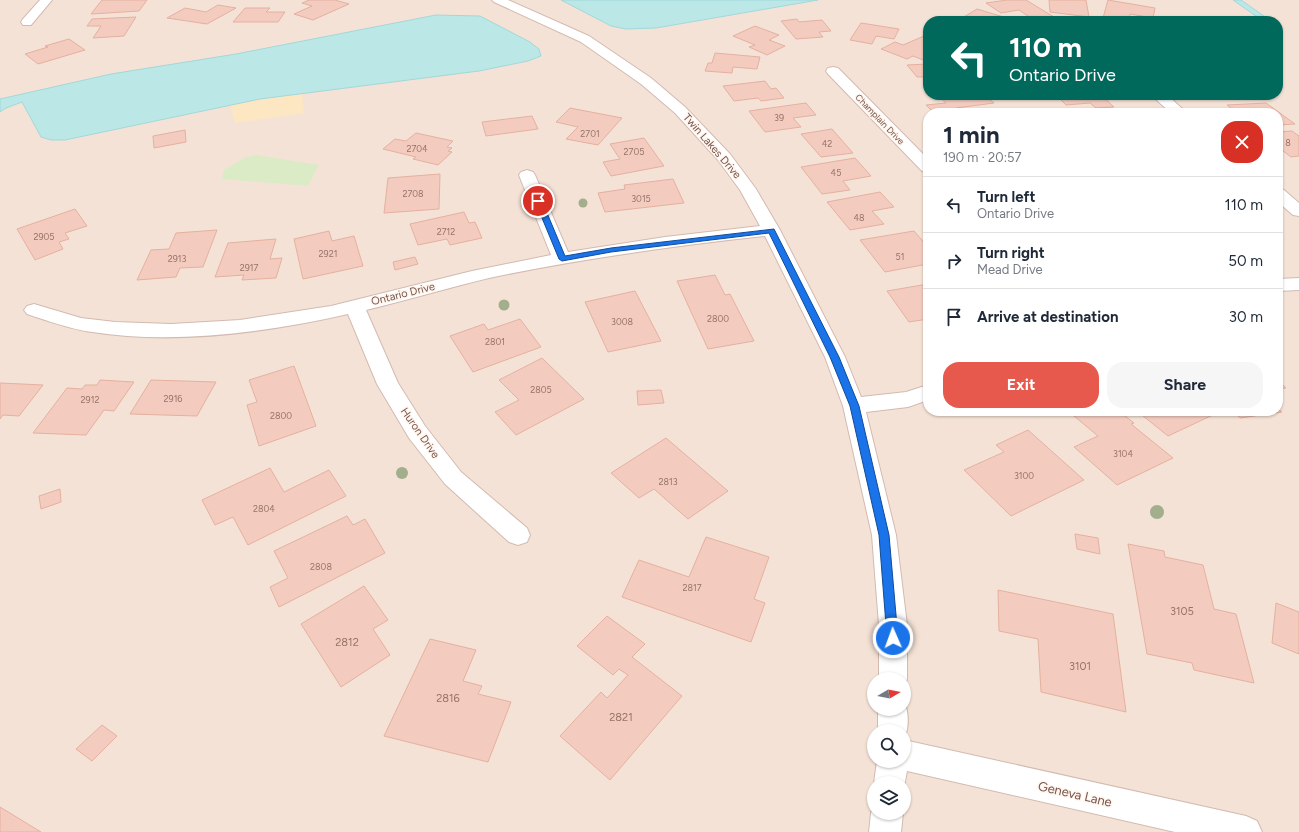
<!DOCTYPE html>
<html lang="en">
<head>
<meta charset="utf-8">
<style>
	body { margin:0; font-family:Figtree,sans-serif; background:#f6f6f7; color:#1f2937; height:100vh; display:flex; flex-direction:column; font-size:15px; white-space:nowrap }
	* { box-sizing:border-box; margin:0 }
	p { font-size:13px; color:#747a83 }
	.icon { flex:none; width:22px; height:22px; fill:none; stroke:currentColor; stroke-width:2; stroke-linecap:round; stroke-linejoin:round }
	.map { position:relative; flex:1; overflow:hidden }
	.drawer { position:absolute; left:923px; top:108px; width:360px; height:308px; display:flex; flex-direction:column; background:#fff; border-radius:16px; box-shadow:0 1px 3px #0004 }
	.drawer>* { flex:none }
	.top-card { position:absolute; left:923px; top:16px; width:360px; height:84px; border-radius:16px; box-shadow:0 1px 3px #0004; background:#00695c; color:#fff; overflow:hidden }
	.needle { width:26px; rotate:80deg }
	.controls { position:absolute; left:867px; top:672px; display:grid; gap:8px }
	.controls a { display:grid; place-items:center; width:44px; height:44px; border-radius:50%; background:#fff; box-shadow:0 1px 3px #0004; font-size:20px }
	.pin { position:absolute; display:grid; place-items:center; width:34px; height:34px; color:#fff; margin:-17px; border:2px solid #fff; border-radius:50%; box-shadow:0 1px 4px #0007 }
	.me { position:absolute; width:44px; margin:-22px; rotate:358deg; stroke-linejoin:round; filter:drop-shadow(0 0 3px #0008) }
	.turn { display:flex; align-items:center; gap:14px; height:84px; padding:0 20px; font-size:18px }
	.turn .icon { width:52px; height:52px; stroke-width:2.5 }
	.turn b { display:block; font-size:28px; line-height:34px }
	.round { display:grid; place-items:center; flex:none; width:42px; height:42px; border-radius:16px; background:#f6f6f7 }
	.summary { display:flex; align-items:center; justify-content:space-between; height:68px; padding:0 20px }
	h1 { font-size:24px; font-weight:700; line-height:30px }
	.primary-button { display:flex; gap:8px; margin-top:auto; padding:8px 20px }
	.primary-button a { flex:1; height:46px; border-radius:16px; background:#e7594c; color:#fff; font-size:16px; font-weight:700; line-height:46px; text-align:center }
	.primary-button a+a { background:#f6f6f7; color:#1f2937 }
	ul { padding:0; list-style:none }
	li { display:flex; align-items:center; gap:12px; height:56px; padding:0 20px; border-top:1px solid #e0e1e3 }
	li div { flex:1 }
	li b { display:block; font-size:15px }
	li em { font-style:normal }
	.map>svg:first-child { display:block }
</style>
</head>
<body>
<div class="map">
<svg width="1299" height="832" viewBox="0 0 1299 832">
	<rect width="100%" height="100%" fill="#fdf2e8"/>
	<path fill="#f5e2d6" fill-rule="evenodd" d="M 0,0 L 1299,0 L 1299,832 L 0,832 ZM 928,21 L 1278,21 L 1278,95 L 928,95 ZM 928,113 L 1278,113 L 1278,411 L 928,411 ZM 874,679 L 904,679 L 904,709 L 874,709 ZM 874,731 L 904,731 L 904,761 L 874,761 ZM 874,783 L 904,783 L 904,813 L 874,813 Z"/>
	<path fill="#daebc6" d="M 256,155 L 319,165 L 308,186 L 222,179 L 224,170 L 246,157 Z"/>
	<path fill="#fce7c2" d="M 302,93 L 304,113 L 235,123 L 230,105 Z"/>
	<path fill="#bbe7e7" stroke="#a2d8d9" d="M 561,0 L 818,0 L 656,28 L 626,29 L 611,26 Z
		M 1233,0 L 1241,0 L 1271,21 L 1263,21 Z
		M 436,15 L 480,16 L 530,42 L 539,49 L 541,56 L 528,61 L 479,71 L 260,99 L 65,140 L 51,140 L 41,137 L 22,102 L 6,108 L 0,112 L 0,99 L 111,74 L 236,54 Z"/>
	<path fill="#f3ccbf" stroke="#e5b09f" d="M 102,0 L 147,0 L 139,11 L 91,14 Z
		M 309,0 L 335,0 L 349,4 L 313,20 L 294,14 L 312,6 L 302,3 Z
		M 1007,0 L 1026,0 L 1054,17 L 1034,20 L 1019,10 L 1001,13 L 986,3 Z
		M 1049,0 L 1086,0 L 1089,17 L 1050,12 Z
		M 1108,0 L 1155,8 L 1153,18 L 1130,14 L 1129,21 L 1103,18 Z
		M 218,5 L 236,8 L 207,24 L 167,18 L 185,8 L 206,12 Z
		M 245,8 L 270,8 L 266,12 L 285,12 L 278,22 L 233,22 Z
		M 977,9 L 1017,21 L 957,21 Z
		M 136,17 L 124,36 L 93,38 L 101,26 L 87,26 L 92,19 Z
		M 797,19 L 799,22 L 822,20 L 831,31 L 819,32 L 823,37 L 796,39 L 781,21 Z
		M 861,23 L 899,29 L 894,39 L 876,36 L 872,44 L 850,40 Z
		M 755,26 L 779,35 L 769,40 L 785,46 L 767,55 L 749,47 L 755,45 L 733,36 Z
		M 924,36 L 928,37 L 928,57 L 923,60 L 913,56 L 907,59 L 881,49 L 895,42 L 903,45 Z
		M 69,39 L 85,50 L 38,64 L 25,54 L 48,47 L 45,46 Z
		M 715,53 L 760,57 L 757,69 L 733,67 L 732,73 L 705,71 L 708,63 L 712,63 Z
		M 928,64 L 928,77 L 917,77 L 907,65 Z
		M 765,81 L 771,89 L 776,88 L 784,98 L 761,101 L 758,98 L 734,101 L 723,86 Z
		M 937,95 L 984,95 L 994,103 L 956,108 L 961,113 L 934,113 L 926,105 L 946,103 Z
		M 1056,95 L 1102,96 L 1114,107 L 1096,108 L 1090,103 L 1066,105 Z
		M 1212,95 L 1242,95 L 1244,97 L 1217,99 Z
		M 806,103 L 816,115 L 793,118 L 801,127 L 765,132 L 749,111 Z
		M 1266,103 L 1295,124 L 1278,125 L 1278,113 L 1237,113 L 1227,105 Z
		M 570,108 L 622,118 L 598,145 L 566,139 L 578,127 L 556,122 Z
		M 532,116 L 538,129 L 486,136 L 482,122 Z
		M 832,129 L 853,153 L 821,157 L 801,134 Z
		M 185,130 L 186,142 L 154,148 L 153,136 Z
		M 1292,131 L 1299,136 L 1299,156 L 1291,157 L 1278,147 L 1278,132 Z
		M 416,133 L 453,141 L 447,147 L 452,148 L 448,151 L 452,152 L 438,165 L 413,159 L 416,157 L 383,149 L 395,139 L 406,141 Z
		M 644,138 L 664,166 L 611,176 L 603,162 L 620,159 L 610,144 Z
		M 855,158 L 871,176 L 843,181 L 850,190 L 822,194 L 801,167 Z
		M 440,174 L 439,209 L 384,213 L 388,178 Z
		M 673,179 L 684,203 L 605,212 L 598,193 L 625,189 L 624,185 Z
		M 880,192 L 894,207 L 872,211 L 884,224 L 850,230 L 827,202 Z
		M 75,209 L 87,226 L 65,233 L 69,239 L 59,242 L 63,249 L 35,260 L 17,229 Z
		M 464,212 L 469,223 L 475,222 L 482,238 L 450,245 L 447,239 L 418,245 L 410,224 Z
		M 217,230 L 203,267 L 180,268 L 176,277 L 137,280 L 151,250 L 169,249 L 176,233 Z
		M 329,231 L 332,241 L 354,236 L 363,266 L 303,279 L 294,239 Z
		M 914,231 L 928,247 L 928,264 L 885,272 L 860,240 Z
		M 276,239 L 270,259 L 282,258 L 276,278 L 242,280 L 244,275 L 215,277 L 228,243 Z
		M 415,257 L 418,264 L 395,270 L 393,262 Z
		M 715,275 L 725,295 L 730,294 L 754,341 L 708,349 L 677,281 Z
		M 928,284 L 928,319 L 909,322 L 887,291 Z
		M 635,291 L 661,341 L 608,352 L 585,302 Z
		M 520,319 L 541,347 L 473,372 L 450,336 L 484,324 L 488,330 Z
		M 542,358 L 584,399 L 516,435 L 495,412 L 519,400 L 499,380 Z
		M 294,366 L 316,426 L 259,446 L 247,405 L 257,402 L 249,380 Z
		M 100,380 L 134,382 L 114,411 L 104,410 L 86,435 L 33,433 L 67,388 L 82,389 L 85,385 L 97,385 Z
		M 151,380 L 216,382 L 197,416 L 130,414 Z
		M 1278,380 L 1286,388 L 1278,389 Z
		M 0,383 L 43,385 L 19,416 L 3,415 L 0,419 Z
		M 661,390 L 664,403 L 638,405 L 637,391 Z
		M 1278,409 L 1282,412 L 1240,418 L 1233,411 L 1278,411 Z
		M 1068,411 L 1119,411 L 1134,423 L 1131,424 L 1173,458 L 1117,485 L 1074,447 L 1098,436 Z
		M 1137,411 L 1214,411 L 1217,413 L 1168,436 Z
		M 1028,430 L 1084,480 L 1011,516 L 964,470 L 1004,452 L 996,445 Z
		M 666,438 L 728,491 L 688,519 L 654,489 L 639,498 L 611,473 Z
		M 270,468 L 284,492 L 329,470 L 346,496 L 248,545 L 233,517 L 215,525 L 202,500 Z
		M 60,489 L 61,502 L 41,509 L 39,496 Z
		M 347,516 L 353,525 L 365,519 L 385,553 L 279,607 L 270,587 L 288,578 L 274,551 Z
		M 1075,534 L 1098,538 L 1100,554 L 1077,549 Z
		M 706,537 L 769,557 L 754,599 L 765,603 L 751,642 L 622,597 L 639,560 L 689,577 Z
		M 1128,544 L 1164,551 L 1165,557 L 1203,565 L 1214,609 L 1236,614 L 1254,683 L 1194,670 L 1192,663 L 1147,654 Z
		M 364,586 L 388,620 L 373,629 L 390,655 L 341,687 L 301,624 Z
		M 998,590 L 1113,614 L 1126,712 L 1041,692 L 1038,639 L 999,631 Z
		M 1276,603 L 1299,612 L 1299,654 L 1272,643 Z
		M 607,616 L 645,644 L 632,657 L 682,696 L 610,780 L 560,736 L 601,692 L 607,698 L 628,675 L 619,669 L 613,675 L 577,646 Z
		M 430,639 L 476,650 L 463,681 L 482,686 L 478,694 L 511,702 L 488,762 L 384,736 Z
		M 102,725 L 117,736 L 92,761 L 76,749 Z
		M 0,807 L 41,832 L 0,832 Z"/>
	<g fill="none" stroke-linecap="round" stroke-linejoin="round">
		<g stroke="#d2bab0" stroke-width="2">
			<path id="street" d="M 40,0 L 52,0 L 31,25 L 23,25 L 21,22 L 23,19 Z
				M 492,0 L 508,0 L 589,36 L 651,78 L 685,107 L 730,154 L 756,189 L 780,230 L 845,357 L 861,397 L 906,392 L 928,385 L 928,400 L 908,407 L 866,412 L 896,535 L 907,625 L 907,679 L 904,686 L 904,679 L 879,679 L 879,625 L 872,535 L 843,406 L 825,357 L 765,236 C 673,246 580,259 489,278 C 448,288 407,300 366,310 L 398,383 L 425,426 L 461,472 L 527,528 L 530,535 L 527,542 L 518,545 L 509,542 L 445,484 L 409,438 L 377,384 L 348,314 C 269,332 173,345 92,332 C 70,329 48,321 27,314 L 24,310 L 27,306 L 34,304 L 81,318 L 115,322 L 171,324 L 240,320 L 331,306 L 472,271 L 551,255 L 519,175 L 521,172 L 527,170 L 533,172 L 535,175 L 568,252 L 665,237 L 760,226 L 740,190 L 718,160 L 675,113 L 641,84 L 581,42 L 494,2 Z
				M 833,67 L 838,68 L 928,159 L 928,173 L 922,171 L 828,74 L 826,71 L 828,68 Z
				M 1151,95 L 1167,95 L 1187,113 L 1171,113 Z
				M 1278,189 L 1284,190 L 1299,203 L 1299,216 L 1293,215 L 1278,202 Z
				M 1299,278 L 1299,290 L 1278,291 L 1278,279 Z
				M 904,701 C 909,713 909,727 904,740 L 1246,816 L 1257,821 L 1262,832 L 1175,832 L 907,771 L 904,787 L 904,783 L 874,783 L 877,761 L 904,761 L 904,731 L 878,731 L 878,709 L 904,709 Z
				M 874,806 L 874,813 L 903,813 L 901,832 L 869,832 L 871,813 Z"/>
		</g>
		<use href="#street" fill="#fff" fill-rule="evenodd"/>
	</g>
	<g fill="#a2ae8c">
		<circle cx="583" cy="203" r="4.5"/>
		<circle cx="504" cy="305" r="5.5"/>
		<circle cx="402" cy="473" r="6"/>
		<circle cx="1157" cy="512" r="7"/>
	</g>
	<path fill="#1a73e8" stroke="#114b97" d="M 536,199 L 542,201 L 565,256 L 611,248 L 774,229 L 839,357 L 859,406 L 889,535 L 898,638 L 897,642 L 893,643 L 889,642 L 887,638 L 879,535 L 850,406 L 830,357 L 769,233 L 611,252 L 562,261 L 559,259 L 535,201 Z"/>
	<g text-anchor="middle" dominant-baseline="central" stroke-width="3" stroke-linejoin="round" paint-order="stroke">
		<g font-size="9" fill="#977368">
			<text x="779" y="117">39</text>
			<text x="590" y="133">2701</text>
			<text x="1288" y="142">8</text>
			<text x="827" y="143">42</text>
			<text x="417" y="148">2704</text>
			<text x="634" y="151">2705</text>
			<text x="836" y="172">45</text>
			<text x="413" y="193">2708</text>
			<text x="641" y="198">3015</text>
			<text x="859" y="217">48</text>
			<text x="446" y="231">2712</text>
			<text x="44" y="236">2905</text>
			<text x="328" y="253">2921</text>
			<text x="900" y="256">51</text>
			<text x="177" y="258">2913</text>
			<text x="249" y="267">2917</text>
			<text x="718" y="318">2800</text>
			<text x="622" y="321">3008</text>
			<text x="495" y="341">2801</text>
			<text x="541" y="389">2805</text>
			<text x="173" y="398">2916</text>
			<text x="90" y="399">2912</text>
			<text x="281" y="415">2800</text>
			<text x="1123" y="453">3104</text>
			<text x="1024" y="475">3100</text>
			<text x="668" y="481">2813</text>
			<text x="264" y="508">2804</text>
			<text x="321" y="566">2808</text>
			<text x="692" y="587">2817</text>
		</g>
		<g font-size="9" fill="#78554b" stroke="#fff6ef">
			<text transform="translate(880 119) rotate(46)">Champlain Drive</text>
		</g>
		<g font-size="11" fill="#78554b" stroke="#fff6ef">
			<text transform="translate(712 146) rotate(49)">Twin Lakes Drive</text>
			<text transform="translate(403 294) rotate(-14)">Ontario Drive</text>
			<text transform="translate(420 433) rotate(55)">Huron Drive</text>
		</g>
		<g font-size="11" fill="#977368">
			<text x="1182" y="611">3105</text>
			<text x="347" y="642">2812</text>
			<text x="1080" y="666">3101</text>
			<text x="448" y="698">2816</text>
			<text x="621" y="717">2821</text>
		</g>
		<g font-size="13" fill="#78554b" stroke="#fff6ef">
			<text transform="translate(1075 794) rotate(13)">Geneva Lane</text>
		</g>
	</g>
</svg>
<div class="controls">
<a><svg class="needle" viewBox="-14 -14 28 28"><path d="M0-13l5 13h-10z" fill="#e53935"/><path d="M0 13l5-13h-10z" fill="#747a83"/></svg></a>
<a><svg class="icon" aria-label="search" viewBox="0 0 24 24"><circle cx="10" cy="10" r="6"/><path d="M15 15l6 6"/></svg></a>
<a><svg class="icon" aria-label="layers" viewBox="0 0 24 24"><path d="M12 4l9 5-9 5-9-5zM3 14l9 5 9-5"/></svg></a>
</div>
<div class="pin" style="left:538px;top:201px;background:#d93025"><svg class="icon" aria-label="arrive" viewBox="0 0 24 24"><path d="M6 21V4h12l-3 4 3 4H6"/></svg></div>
<svg class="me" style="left:893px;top:638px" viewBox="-20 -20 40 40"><circle r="17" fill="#1a73e8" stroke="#fff" stroke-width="3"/><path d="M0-11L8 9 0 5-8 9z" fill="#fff"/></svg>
<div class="top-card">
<div class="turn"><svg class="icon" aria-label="left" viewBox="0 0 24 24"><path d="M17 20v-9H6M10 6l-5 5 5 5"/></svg><div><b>110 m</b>Ontario Drive</div></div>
</div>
<section class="drawer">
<div class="summary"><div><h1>1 min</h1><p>190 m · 20:57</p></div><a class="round" style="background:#d93025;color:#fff"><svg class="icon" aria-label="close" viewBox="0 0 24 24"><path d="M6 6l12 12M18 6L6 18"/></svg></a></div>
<ul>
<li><svg class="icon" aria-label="left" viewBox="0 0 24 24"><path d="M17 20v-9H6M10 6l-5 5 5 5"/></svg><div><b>Turn left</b><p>Ontario Drive</p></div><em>110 m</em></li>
<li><svg class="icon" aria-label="right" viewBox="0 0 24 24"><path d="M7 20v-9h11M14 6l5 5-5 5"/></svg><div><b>Turn right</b><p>Mead Drive</p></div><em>50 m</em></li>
<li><svg class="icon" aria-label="arrive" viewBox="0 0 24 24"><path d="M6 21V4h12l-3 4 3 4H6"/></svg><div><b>Arrive at destination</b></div><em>30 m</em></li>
</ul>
<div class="primary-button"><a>Exit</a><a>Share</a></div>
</section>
</div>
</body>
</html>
